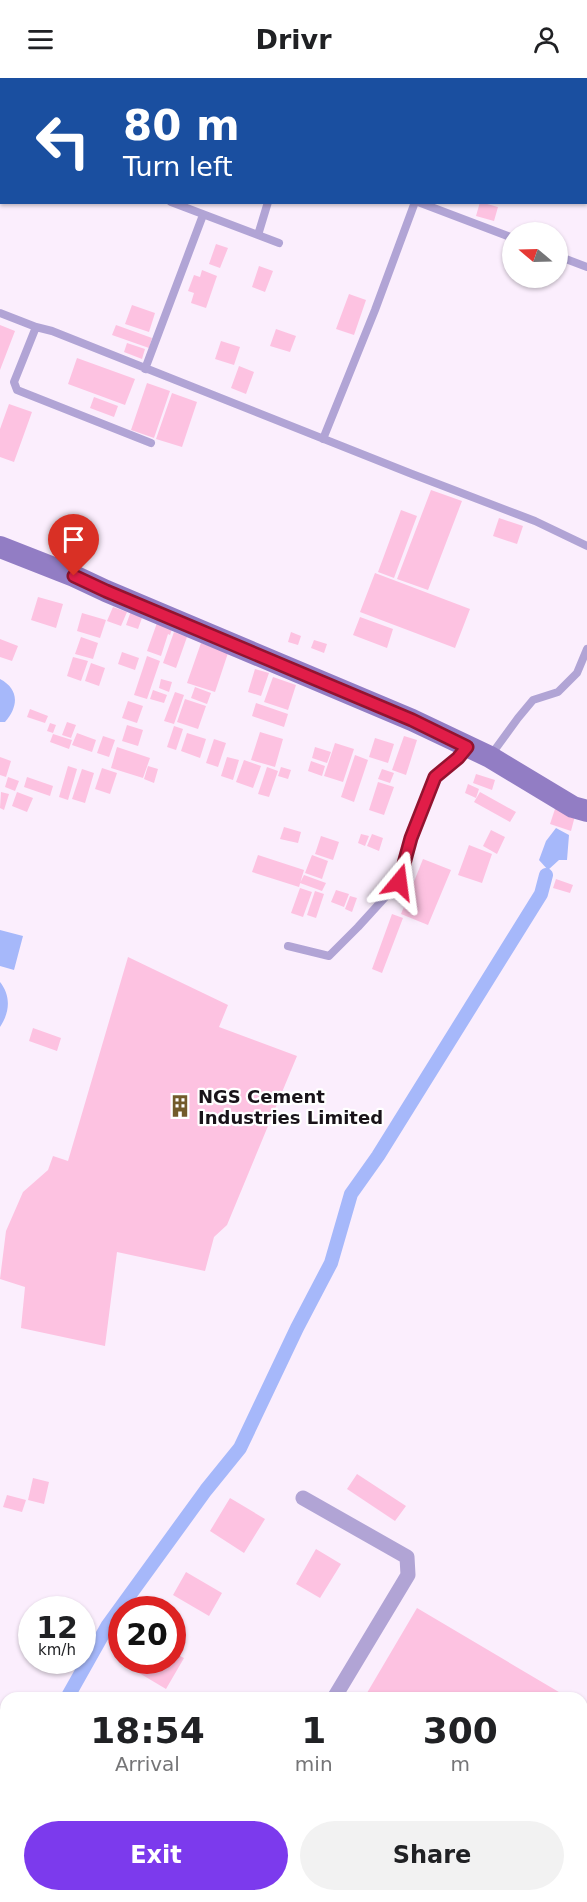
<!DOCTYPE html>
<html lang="en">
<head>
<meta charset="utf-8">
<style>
	body { margin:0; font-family:"DejaVu Sans",sans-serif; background:#f2f2f2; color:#202124; height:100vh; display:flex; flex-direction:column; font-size:22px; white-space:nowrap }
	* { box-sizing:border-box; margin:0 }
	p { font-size:20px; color:#757577 }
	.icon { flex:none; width:33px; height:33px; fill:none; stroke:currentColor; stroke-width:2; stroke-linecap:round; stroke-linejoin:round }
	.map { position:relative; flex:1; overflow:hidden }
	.panel { position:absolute; left:0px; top:1614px; width:588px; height:210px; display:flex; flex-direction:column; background:#fff; border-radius:18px 18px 0 0; box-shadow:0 2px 4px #0004 }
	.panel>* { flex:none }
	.guide { position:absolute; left:0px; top:0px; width:588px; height:126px; box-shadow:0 2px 4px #0004; background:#1a4fa0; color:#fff; overflow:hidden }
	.needle { width:39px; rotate:289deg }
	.buttons { position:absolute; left:502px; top:144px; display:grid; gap:12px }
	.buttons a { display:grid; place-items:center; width:66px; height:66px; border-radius:50%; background:#fff; box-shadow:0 2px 4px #0004; font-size:30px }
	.speed { position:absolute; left:18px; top:1518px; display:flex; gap:12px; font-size:30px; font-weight:700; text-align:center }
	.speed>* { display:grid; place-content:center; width:78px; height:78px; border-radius:50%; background:#fff; box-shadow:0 2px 4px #0004; line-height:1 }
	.speed small { font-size:15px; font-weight:400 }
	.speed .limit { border:9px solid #d22; background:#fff; color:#111 }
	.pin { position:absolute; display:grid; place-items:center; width:51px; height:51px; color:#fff; margin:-62px -26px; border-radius:50% 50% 50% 0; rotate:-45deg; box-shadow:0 0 6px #0007 }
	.pin .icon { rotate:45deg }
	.me { position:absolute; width:66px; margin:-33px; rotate:16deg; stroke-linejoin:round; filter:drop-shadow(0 0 4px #0008) }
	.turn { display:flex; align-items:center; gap:21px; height:126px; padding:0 24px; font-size:27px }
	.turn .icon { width:78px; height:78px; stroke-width:2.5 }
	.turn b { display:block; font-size:42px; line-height:51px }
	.eta { display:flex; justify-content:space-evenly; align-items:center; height:102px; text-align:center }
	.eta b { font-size:36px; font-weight:800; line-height:42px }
	.action { display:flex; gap:12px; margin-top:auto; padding:12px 24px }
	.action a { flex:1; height:69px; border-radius:36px; background:#7c3aed; color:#fff; font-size:24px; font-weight:800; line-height:69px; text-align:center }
	.action a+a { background:#f2f2f2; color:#202124 }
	header { display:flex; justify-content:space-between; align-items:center; height:78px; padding:0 24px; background:#fff; font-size:27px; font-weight:800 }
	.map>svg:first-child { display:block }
</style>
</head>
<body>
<header><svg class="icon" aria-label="menu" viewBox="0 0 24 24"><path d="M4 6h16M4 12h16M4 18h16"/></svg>Drivr<svg class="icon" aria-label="person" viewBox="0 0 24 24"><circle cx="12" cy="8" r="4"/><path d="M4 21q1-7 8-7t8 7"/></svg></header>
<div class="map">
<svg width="587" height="1824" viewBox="0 0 587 1824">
	<rect width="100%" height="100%" fill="#fbeefd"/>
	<path fill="#a6b8fa" d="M 0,601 C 19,611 19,628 5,644 L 0,644 Z
		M 556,750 L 569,757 L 567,782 L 559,782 L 548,792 L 539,782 L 546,763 Z
		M 0,852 L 23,858 L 14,892 L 0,888 Z
		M 0,904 C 11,918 10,934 0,949 Z"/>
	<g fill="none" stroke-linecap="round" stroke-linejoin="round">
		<path stroke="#a6b8fa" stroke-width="14" d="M 67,1620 L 108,1547 L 206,1412 L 240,1370 L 297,1250 L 331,1185 L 351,1116 L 378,1078 L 541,816 L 546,797
			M 0,1739 L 6,1728"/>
	</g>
	<path fill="#fdc2e1" d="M 480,124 L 498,129 L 494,143 L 476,138 Z
		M 216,166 L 228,170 L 220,190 L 209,186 Z
		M 259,188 L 273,193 L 265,214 L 252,209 Z
		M 202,192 L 217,198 L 206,230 L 191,225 L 194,215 L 188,213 L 194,197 L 200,199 Z
		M 349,216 L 366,222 L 354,257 L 336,251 Z
		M 132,227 L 155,235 L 149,254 L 125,246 Z
		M 0,247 L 15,253 L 0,292 Z
		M 116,247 L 152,260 L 149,270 L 112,257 Z
		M 276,251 L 296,258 L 290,274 L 270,268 Z
		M 221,263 L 240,269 L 234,287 L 215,281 Z
		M 127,265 L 145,271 L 142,281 L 124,274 Z
		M 77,280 L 135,301 L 125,327 L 68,306 Z
		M 239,288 L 254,294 L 246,316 L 231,310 Z
		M 147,305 L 170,313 L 154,360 L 131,352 Z
		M 172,315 L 197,324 L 182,369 L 156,361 Z
		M 94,319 L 118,328 L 114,339 L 90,330 Z
		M 9,326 L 32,334 L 14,384 L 0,379 L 0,351 Z
		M 431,412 L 462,423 L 428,512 L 397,501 Z
		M 401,432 L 417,438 L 394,500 L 378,494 Z
		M 499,440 L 523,448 L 517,466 L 493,458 Z
		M 375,495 L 470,531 L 455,570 L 360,534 Z
		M 38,519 L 63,526 L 56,550 L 31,542 Z
		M 113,529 L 127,534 L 121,548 L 107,543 Z
		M 131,533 L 143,537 L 138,551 L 126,547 Z
		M 82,535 L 106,542 L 100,560 L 77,553 Z
		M 360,539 L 393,551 L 387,570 L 353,557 Z
		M 157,545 L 172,551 L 170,557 L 168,556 L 161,578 L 147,573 Z
		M 174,554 L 187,559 L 176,590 L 163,585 Z
		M 291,554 L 301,558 L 298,567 L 288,564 Z
		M 81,559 L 98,565 L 93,581 L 75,576 Z
		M 0,561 L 18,568 L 12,583 L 0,579 Z
		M 314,562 L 327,566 L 324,575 L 311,570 Z
		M 201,565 L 228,575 L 215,614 L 187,605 Z
		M 122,574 L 139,580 L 135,592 L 118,586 Z
		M 147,578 L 160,583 L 147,621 L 134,617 Z
		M 73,579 L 88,583 L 81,603 L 67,598 Z
		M 91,585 L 105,590 L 99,608 L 85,603 Z
		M 255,591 L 269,595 L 261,618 L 248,614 Z
		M 273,599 L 296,607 L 288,632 L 264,624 Z
		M 161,601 L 172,604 L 169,614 L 159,610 Z
		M 195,609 L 211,615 L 207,626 L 191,620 Z
		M 153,612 L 167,617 L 164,625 L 150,621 Z
		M 175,614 L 184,617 L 174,646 L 164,643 Z
		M 185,621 L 206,628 L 198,651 L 177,644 Z
		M 128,623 L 143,628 L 137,645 L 122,640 Z
		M 256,625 L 288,636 L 284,649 L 252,638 Z
		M 30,631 L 48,638 L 45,645 L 27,639 Z
		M 67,644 L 76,647 L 71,660 L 62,657 Z
		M 50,645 L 56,647 L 53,655 L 47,653 Z
		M 127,647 L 143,652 L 138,668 L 122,663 Z
		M 174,648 L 183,651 L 176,672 L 167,669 Z
		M 260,654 L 283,661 L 275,689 L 251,682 Z
		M 77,655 L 96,662 L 92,674 L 72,667 Z
		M 187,655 L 206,661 L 200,680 L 181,673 Z
		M 53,656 L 72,662 L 69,671 L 50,664 Z
		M 103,658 L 115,662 L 109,679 L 97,675 Z
		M 404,658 L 417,662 L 406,697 L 392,692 Z
		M 375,660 L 394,666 L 388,685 L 369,679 Z
		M 214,661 L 226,665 L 218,689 L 206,685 Z
		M 335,665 L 354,671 L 343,704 L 324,698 Z
		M 117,669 L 150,680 L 143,700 L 111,690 Z
		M 315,669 L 331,674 L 327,685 L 312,680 Z
		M 355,677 L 368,682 L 354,724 L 341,719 Z
		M 0,679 L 11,683 L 6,699 L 0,697 Z
		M 227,679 L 239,682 L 233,702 L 221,698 Z
		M 244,682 L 261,688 L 253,710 L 236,704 Z
		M 311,683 L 325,688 L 322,698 L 308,693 Z
		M 68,688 L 77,691 L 68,722 L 59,719 Z
		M 148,688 L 158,691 L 154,705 L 144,701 Z
		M 267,689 L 278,693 L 269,719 L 258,716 Z
		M 281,689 L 291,692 L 288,701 L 278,698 Z
		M 102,690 L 117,695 L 110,716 L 95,711 Z
		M 82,691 L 94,695 L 85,725 L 72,721 Z
		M 382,691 L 394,695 L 390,705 L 378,701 Z
		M 476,696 L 495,702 L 492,712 L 473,705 Z
		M 8,699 L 19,703 L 15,713 L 5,709 Z
		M 27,699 L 53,708 L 50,718 L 24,709 Z
		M 378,704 L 394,709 L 384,737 L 369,732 Z
		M 468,706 L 479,711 L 476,720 L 465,715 Z
		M 1,714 L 9,716 L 4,732 L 0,730 Z
		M 17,714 L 33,720 L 27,734 L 12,728 Z
		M 480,714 L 516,734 L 510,744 L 474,724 Z
		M 556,728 L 576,734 L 571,753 L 550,746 Z
		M 284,749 L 301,754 L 298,765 L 280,761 Z
		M 491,752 L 505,759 L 497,776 L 483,768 Z
		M 361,756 L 369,758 L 365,768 L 358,765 Z
		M 372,756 L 383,760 L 379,773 L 367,768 Z
		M 321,758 L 339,764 L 333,782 L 315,776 Z
		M 469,767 L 492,776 L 482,805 L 458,797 Z
		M 258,777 L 304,792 L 299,809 L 252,794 Z
		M 312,777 L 328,783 L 322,801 L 305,795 Z
		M 423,781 L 451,792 L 428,847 L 401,836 Z
		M 304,797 L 326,805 L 322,813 L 300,805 Z
		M 556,801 L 573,807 L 570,815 L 553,810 Z
		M 300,810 L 312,814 L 303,839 L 291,835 Z
		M 336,812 L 349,816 L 344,829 L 331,824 Z
		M 315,813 L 324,816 L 316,840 L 307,837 Z
		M 350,818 L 357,820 L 352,834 L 345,831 Z
		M 392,836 L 403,840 L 382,895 L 372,891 Z
		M 128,879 L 228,927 L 219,949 L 297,978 L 227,1147 L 214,1159 L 205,1193 L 117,1174 L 105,1268 L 21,1250 L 25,1209 L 0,1201 L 6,1153 L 23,1114 L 48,1092 L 53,1078 L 68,1083 Z
		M 33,950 L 61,960 L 57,973 L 29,963 Z
		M 357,1396 L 406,1428 L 395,1443 L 347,1411 Z
		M 33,1400 L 49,1404 L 44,1426 L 28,1422 Z
		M 7,1417 L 26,1422 L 22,1434 L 3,1429 Z
		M 230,1420 L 265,1441 L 244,1475 L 210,1453 Z
		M 316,1471 L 341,1486 L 320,1520 L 296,1506 Z
		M 186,1494 L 222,1515 L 209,1538 L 173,1517 Z
		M 417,1530 L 569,1620 L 364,1620 Z
		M 172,1574 L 184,1580 L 166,1611 L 129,1589 L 132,1582 L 172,1582 Z
		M 582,1628 L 587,1631 L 587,1824 L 552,1824 L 542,1818 L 582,1818 Z
		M 6,1803 L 6,1818 L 15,1818 L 12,1824 L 0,1824 L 0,1815 Z
		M 99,1818 L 181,1818 L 178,1824 L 96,1824 Z
		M 275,1818 L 392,1818 L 402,1824 L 272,1824 Z"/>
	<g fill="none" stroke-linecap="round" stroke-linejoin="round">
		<path stroke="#b1a4d5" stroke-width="8" d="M 121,0 L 125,2
			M 217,2 L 218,0
			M 474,2 L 475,0
			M 0,53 L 2,54
			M 171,124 L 279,165
			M 418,124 L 513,160
			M 258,157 L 268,124
			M 558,178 L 587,189
			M 0,235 L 36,249
			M 145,291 L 203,137
			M 323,361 L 375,232 L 415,124
			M 151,365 L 17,312 L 14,304 L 36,249 L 52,253 L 412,396 L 535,443 L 587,468
			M 491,677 L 518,640 L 533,622 L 558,614 L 577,595 L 587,571
			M 288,868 L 329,878 L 358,849 L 399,804 L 411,760 L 435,699 L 458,680 L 466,670"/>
		<path stroke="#b1a4d5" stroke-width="15" d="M 303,1420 L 407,1479 L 408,1497 L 334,1620
			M 211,1824 L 215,1818"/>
		<path stroke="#927dc4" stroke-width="22" d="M 0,469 L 74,498 L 106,513 L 412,642 L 490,679 L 573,729 L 587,733"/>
	</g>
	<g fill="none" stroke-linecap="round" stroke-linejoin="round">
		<g stroke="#92132f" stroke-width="15">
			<path id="route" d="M 74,498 L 106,513 L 412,642 L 467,669 L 458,680 L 435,699 L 411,760 L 399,804"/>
		</g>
		<use href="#route" stroke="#e11d48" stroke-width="10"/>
	</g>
	<defs>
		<g id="building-bare" transform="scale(1.8)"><path d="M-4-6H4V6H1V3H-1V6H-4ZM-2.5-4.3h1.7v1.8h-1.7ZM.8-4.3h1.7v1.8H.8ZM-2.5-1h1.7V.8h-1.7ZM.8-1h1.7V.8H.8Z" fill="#725b2b" stroke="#fff" stroke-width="2.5" paint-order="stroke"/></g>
	</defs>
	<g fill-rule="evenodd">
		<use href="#building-bare" x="180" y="1028"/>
	</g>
	<g text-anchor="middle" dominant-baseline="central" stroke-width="4.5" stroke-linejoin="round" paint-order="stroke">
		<g font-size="18" font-weight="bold" fill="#191319" stroke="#fff" text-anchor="start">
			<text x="198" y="1018">NGS Cement<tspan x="198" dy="21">Industries Limited</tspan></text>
		</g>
	</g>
</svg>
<div class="buttons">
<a><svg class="needle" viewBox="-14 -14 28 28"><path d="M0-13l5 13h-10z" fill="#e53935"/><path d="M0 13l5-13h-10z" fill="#757577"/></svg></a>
</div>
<div class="speed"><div>12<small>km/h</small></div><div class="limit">20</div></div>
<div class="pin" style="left:74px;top:498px;background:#d93025"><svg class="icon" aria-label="arrive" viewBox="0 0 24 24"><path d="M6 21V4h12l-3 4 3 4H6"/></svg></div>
<svg class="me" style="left:399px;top:804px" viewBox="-20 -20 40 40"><path d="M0-17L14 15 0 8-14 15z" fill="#e11d48" stroke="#fff" stroke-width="4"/></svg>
<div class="guide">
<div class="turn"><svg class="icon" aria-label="left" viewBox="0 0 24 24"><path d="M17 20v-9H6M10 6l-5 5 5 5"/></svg><div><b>80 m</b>Turn left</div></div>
</div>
<section class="panel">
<div class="eta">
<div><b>18:54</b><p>Arrival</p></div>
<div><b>1</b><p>min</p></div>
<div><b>300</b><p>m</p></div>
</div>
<div class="action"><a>Exit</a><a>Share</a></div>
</section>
</div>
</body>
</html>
